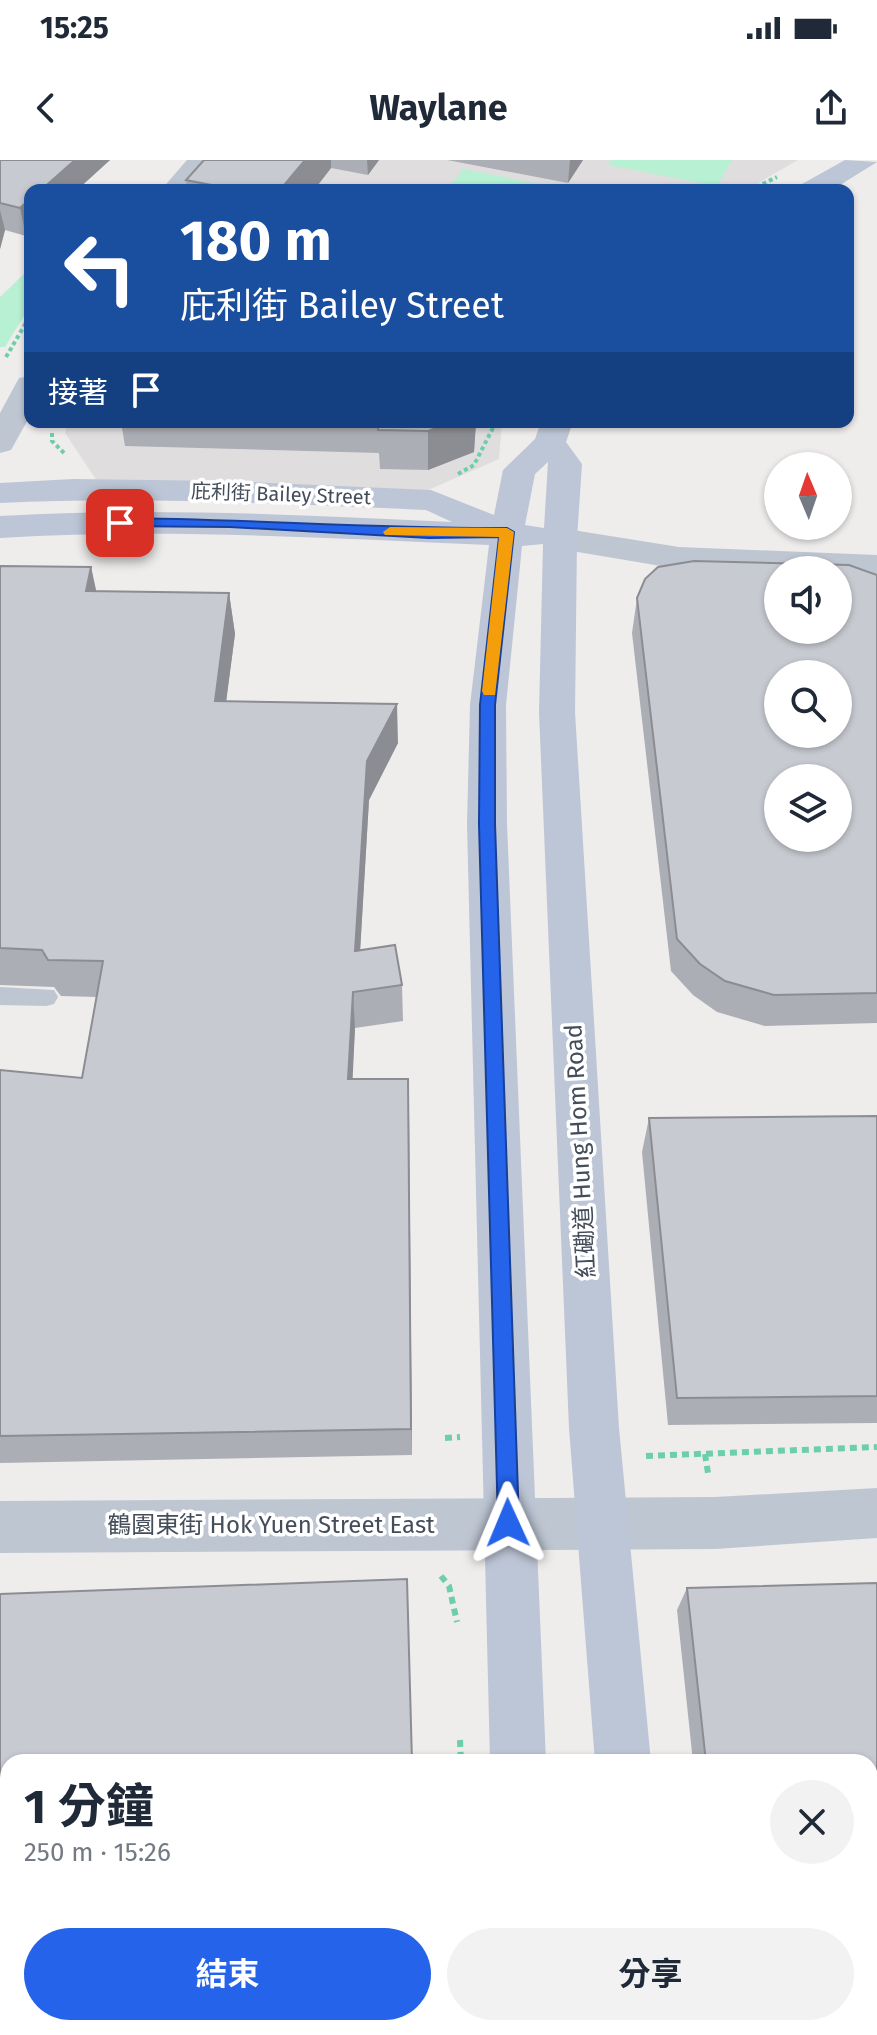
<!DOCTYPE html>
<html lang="zh-TW">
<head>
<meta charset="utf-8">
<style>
	body { margin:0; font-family:"Fira Sans","Noto Sans TC",sans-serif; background:#f2f2f3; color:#1f2937; height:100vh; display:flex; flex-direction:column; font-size:30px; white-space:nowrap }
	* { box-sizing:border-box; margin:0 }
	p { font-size:26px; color:#747a83 }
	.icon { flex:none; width:44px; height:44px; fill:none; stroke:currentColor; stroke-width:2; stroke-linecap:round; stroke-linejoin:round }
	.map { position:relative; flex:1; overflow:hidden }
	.sheet { position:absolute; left:0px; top:1594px; width:878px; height:282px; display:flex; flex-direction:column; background:#fff; border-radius:24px 24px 0 0; box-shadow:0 2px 6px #0004 }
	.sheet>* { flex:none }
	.banner { position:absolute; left:24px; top:24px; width:830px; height:244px; border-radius:16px; box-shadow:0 2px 6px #0004; background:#1a4fa0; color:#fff; overflow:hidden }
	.needle { width:52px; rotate:358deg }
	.fabs { position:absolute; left:764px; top:292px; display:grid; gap:16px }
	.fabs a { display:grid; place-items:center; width:88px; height:88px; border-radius:50%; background:#fff; box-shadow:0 2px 6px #0004; font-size:40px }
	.pin { position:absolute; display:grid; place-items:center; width:68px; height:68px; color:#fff; margin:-34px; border-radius:16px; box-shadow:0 4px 12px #0006 }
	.me { position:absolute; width:88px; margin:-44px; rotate:359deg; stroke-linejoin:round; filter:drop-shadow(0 0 6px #0008) }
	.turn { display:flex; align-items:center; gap:28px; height:168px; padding:0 24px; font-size:36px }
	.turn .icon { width:104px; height:104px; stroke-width:2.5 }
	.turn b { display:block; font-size:56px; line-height:68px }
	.then { display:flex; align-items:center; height:76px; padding:0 24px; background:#0003; gap:16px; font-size:30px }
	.round { display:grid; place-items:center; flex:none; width:84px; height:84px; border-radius:42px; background:#f2f2f3 }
	.head { display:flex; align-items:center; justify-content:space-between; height:136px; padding:0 24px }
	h1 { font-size:48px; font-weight:700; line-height:60px }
	.button { display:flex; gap:16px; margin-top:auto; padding:16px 24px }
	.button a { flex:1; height:92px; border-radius:48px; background:#2563eb; color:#fff; font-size:32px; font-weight:700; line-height:92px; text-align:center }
	.button a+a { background:#f2f2f3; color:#1f2937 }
	.status { display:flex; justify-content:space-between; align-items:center; height:56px; padding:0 40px; background:#fff; direction:ltr }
	.status svg { height:22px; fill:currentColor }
	header { display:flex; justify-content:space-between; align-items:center; height:104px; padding:0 24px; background:#fff; font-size:36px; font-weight:700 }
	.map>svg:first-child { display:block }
</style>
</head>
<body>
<div class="status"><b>15:25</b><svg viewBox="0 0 49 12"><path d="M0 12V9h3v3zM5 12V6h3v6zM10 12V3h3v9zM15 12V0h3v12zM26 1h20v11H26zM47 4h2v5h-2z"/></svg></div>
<header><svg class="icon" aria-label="back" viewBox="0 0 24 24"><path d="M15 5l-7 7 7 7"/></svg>Waylane<svg class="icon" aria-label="share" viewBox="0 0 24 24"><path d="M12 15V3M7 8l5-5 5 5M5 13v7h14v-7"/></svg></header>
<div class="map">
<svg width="877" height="1875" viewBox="0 0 877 1875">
	<rect width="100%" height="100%" fill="#efecec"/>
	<path fill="#e0ddde" d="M 242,0 L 798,0 L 746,30 L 215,30 Z
		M 68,262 L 502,262 L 499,299 L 426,331 L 99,324 L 65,273 Z"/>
	<path fill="#b7f0d3" d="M 611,0 L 732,0 L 717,26 L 608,5 Z
		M 463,9 L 569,30 L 447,30 Z
		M 30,108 L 30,146 L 5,187 L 0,187 L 0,137 Z"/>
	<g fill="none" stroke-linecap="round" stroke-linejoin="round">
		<path stroke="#6dcfaa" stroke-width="4" stroke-dasharray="4 3" stroke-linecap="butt" d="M 750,30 L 777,17
			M 6,197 L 30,156
			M 52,273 L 52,281 L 65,294
			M 458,314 L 474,305 L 496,262"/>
		<path stroke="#6dcfaa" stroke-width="6" stroke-dasharray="7 5" stroke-linecap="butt" d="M 445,1278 L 460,1277
			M 705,1294 L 708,1313
			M 646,1296 L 877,1287
			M 441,1416 L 449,1426 L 457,1462
			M 460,1580 L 461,1602
			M 466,1868 L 466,1875"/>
		<path fill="#bec6d2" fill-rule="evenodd" d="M 0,827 L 54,830 L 58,837 L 54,844 L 46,846 L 0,845 Z"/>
		<path fill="#bec6d2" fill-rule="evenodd" d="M 187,0 L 215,0 L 190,30 L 161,30 Z
			M 30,216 L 30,256 L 11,290 L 0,293 L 0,253 L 19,218 Z
			M 560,368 L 679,387 L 877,395 L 877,417 L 838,416 L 838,410 L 778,410 L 778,413 L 679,409 L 548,387 L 543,379 L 548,371 Z
			M 877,1328 L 877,1378 L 715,1389 L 0,1393 L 0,1341 L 715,1337 Z"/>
		<path fill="#bdc6d6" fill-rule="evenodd" d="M 845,0 L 877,2 L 832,30 L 798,30 L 802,24 Z
			M 541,262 L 573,262 L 566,282 L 582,304 L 577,379 L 575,552 L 619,1268 L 651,1602 L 595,1602 L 569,1268 L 539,552 L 543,384 L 522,386 L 506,545 L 507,664 L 546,1602 L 490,1602 L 467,664 L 470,545 L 489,385 C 326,378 163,368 0,378 L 0,356 C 151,347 301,355 452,362 L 426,350 C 284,344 142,336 0,343 L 0,323 L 73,319 L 228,321 L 431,330 L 494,355 L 503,310 L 535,279 ZM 548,302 L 544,368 L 525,365 L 535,314 Z
			M 499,1868 L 559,1868 L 561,1875 L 499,1875 Z
			M 618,1868 L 678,1868 L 679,1875 L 617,1875 Z"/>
	</g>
	<path fill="#acaeb5" d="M 0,0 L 110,0 L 26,76 L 5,70 L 0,89 Z
		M 204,0 L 379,0 L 368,15 L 331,8 L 314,30 L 187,30 L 186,20 Z
		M 447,0 L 583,0 L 568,23 Z
		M 121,262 L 476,262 L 474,292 L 428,310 L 380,309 L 379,293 L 125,286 Z
		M 0,406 L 91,407 L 96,432 L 229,433 L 235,474 L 226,541 L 398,583 L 369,640 L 360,790 L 402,825 L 403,861 L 355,868 L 352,919 L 408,919 L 412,1295 L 0,1303 L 0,910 L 82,918 L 97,837 L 61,836 L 54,827 L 0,825 Z
		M 877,415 L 877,863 L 765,866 L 717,852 L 693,835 L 671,811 L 632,473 L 637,438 Z
		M 877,956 L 877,1263 L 668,1265 L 642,992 L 649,958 Z
		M 877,1423 L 877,1855 L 870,1855 L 870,1602 L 693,1602 L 677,1450 L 687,1428 Z
		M 0,1434 L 408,1441 L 8,1602 L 8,1865 L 0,1865 Z"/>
	<path fill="#8c8d93" d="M 75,0 L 110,0 L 77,30 L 41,30 Z
		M 305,0 L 331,0 L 331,8 L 314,30 L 280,30 Z
		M 367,0 L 379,0 L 368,15 Z
		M 570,0 L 583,0 L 568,23 Z
		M 30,39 L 30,72 L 26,76 L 20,48 Z
		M 0,50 L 5,70 L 0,89 Z
		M 453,262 L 476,262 L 474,292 L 428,310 L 428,271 Z
		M 91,407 L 100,448 L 86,431 Z
		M 229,433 L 235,474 L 221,581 L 215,541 Z
		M 397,544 L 398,583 L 369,640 L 358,827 L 355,791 L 367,601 Z
		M 353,832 L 355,868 L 351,953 L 348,919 Z
		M 408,919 L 409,953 L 412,1295 L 411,1269 Z"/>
	<path fill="#c8cad2" stroke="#8c8d93" stroke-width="2" fill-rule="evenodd" d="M 0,0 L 75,0 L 41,30 L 30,30 L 30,39 L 20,48 L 0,43 Z
		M 204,0 L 305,0 L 280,30 L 237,30 L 186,20 Z
		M 379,262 L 453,262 L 428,271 L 378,270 Z
		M 694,401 L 849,405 L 877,415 L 877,833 L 774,835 L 725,821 L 700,804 L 677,779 L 637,438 L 645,419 L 658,407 ZM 778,410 L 838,410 L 838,470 L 778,470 ZM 778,514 L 838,514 L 838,574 L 778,574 ZM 778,618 L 838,618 L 838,678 L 778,678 Z
		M 0,406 L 91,407 L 86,431 L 229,433 L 215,541 L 397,544 L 367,601 L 355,791 L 395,785 L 402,825 L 353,832 L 348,919 L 408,919 L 411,1269 L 0,1276 L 0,910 L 82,918 L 103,801 L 48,800 L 42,790 L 0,788 Z
		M 877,956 L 877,1236 L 677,1238 L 649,958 Z
		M 407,1419 L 412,1602 L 8,1602 L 8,1859 L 0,1860 L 0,1434 Z
		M 877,1423 L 877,1851 L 870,1851 L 870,1602 L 706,1602 L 687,1428 Z"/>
	<path fill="#2563eb" stroke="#184099" stroke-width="2" d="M 120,358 C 249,359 378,369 507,368 L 514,372 L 495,545 L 495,664 L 519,1363 L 516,1371 L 508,1374 L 501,1371 L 498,1363 L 479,664 L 480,545 L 499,377 L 429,378 L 230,367 L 115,366 L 115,360 Z"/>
	<path fill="#f59e0b" d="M 390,367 L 507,368 L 514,372 L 495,535 L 484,535 L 482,531 L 499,377 L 385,375 L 383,372 Z"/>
	<g text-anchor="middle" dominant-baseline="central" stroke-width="7" stroke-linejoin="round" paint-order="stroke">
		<g font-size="20" fill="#444d5a" stroke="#fff">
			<text transform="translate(281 334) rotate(2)">庇利街 Bailey Street</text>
		</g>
		<g font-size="24" fill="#444d5a" stroke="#fff">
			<text transform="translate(580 991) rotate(-93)">紅磡道 Hung Hom Road</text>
			<text x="271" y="1365">鶴園東街 Hok Yuen Street East</text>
		</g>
	</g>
</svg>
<div class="fabs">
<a><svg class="needle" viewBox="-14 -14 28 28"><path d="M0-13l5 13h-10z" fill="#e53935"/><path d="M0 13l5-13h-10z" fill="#747a83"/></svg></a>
<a><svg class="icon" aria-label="sound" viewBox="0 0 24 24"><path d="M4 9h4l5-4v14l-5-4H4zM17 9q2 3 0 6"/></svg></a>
<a><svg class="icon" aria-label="search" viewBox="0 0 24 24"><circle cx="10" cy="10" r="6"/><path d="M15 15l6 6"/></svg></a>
<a><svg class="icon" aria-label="layers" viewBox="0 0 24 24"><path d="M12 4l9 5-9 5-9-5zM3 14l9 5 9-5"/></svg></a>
</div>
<div class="pin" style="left:120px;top:363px;background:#d93025"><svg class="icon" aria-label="arrive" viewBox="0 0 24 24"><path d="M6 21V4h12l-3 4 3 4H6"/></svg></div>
<svg class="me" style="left:508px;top:1363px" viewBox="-20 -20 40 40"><path d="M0-17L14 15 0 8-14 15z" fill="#2563eb" stroke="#fff" stroke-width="4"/></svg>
<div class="banner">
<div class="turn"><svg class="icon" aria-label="left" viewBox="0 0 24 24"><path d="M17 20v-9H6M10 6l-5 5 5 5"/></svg><div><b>180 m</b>庇利街 Bailey Street</div></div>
<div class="then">接著<svg class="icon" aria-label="arrive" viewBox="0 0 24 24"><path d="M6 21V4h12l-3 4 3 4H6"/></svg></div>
</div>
<section class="sheet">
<div class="head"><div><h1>1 分鐘</h1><p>250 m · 15:26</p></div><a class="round"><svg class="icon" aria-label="close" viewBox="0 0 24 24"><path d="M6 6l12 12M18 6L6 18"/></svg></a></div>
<div class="button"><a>結束</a><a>分享</a></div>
</section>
</div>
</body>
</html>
